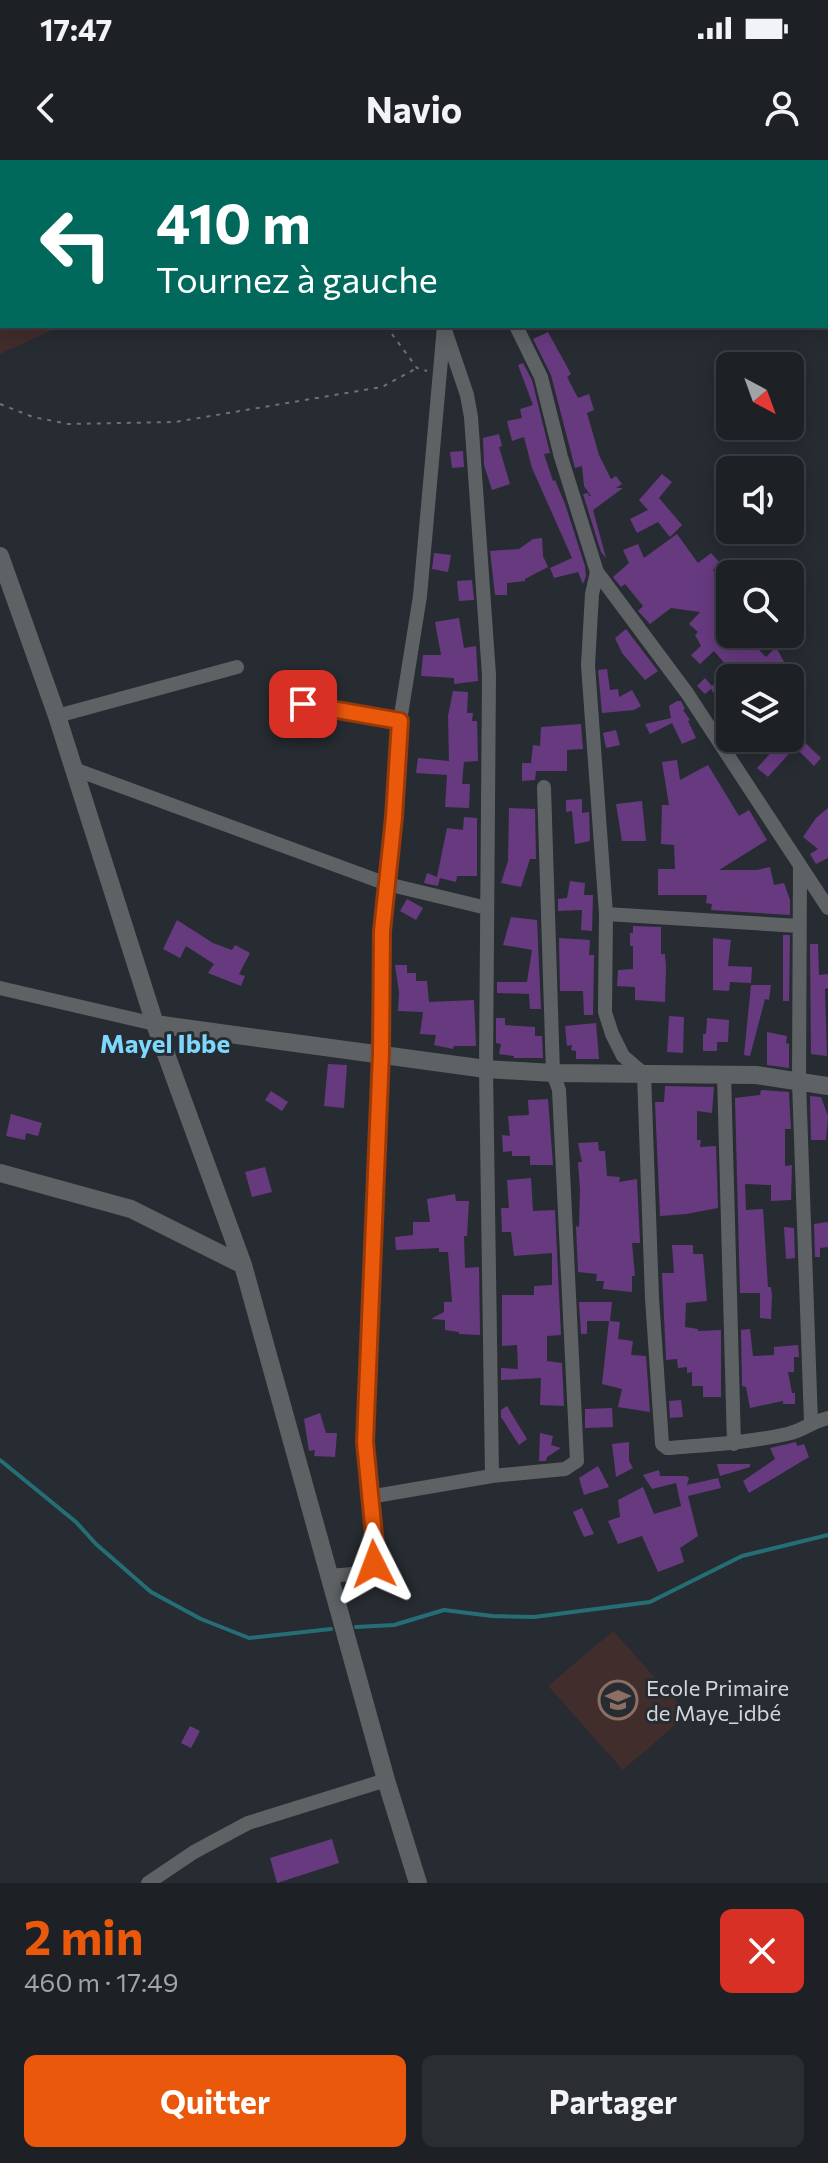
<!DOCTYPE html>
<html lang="fr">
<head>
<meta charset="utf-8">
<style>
	body { margin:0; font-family:Commissioner,sans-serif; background:#2a2e32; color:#f1f3f6; height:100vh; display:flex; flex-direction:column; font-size:30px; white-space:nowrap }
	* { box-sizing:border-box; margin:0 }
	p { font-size:26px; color:#a0a3a7 }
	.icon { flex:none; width:44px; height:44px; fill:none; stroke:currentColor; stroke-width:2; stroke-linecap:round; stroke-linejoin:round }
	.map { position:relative; height:1723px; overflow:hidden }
	.side { display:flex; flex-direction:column; background:#1d2126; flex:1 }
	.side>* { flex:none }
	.top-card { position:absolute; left:0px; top:0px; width:828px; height:168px; box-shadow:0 4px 20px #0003,0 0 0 2px #3b3e43; background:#00695c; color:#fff; overflow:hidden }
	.needle { width:52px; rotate:139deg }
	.tools { position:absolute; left:716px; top:192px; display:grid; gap:16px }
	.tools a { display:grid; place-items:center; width:88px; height:88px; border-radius:12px; background:#1d2126; box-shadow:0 4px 20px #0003,0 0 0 2px #3b3e43; font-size:40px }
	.pin { position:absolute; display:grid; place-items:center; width:68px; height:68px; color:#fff; margin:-34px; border-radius:16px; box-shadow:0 4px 12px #0006 }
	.me { position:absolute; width:88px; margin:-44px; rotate:357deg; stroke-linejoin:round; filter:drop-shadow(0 0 6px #0008) }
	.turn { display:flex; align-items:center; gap:28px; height:168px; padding:0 24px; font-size:36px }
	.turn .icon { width:104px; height:104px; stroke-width:2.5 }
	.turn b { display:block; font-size:56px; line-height:68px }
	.round { display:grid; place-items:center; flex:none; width:84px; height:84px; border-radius:12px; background:#2a2e32 }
	.summary { display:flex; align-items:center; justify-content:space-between; height:136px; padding:0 24px }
	h1 { font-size:48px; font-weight:700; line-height:60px; color:#ea580c }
	.cta { display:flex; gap:16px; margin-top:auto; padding:16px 24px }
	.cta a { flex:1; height:92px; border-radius:12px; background:#ea580c; color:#fff; font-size:32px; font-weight:700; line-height:92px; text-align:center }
	.cta a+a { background:#2a2e32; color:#f1f3f6 }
	.status { display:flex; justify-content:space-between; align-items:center; height:56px; padding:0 40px; background:#1d2126; direction:ltr }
	.status svg { height:22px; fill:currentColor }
	header { display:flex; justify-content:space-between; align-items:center; height:104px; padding:0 24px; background:#1d2126; font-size:36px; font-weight:700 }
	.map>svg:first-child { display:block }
</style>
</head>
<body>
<div class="status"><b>17:47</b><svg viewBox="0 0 49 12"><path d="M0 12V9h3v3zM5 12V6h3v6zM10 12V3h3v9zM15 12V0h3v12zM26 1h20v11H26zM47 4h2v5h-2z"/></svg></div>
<header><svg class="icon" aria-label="back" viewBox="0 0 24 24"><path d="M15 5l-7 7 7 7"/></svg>Navio<svg class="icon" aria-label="person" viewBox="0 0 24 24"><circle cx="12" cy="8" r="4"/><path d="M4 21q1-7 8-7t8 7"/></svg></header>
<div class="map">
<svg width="828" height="1723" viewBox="0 0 828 1723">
	<rect width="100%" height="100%" fill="#272c32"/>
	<path fill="#412d2b" d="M 0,0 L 138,0 L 2,2 L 2,166 L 61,166 L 0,194 Z
		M 613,1471 L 688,1554 L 623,1610 L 548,1526 Z"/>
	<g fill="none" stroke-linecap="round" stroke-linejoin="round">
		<path stroke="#266e76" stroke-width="4" d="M 0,1300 L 76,1362 L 96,1384 L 151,1432 L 201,1459 L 249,1478 L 331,1469
			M 356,1467 L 394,1465 L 444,1450 L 492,1456 L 534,1457 L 650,1442 L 742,1396 L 828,1375"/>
	</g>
	<path fill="#673a7f" d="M 548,172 L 571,214 L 567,217 L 578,238 L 589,234 L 594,250 L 587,253 L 599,295 L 611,319 L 616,316 L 622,324 L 616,328 L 623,328 L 593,350 L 606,398 L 601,392 L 583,334 L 588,333 L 589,336 L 591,336 L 584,326 L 582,306 L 575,308 L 551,215 L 533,179 Z
		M 523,203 L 532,220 L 550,293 L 544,294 L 553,321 L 555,320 L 565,344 L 585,406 L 586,416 L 583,424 L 578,412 L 554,418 L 550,408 L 572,398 L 532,308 L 524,277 L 512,281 L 507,261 L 522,258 L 520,249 L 533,245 L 518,205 Z
		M 499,274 L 502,286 L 499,287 L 510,324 L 492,330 L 484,305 L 483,278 Z
		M 463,291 L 464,307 L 452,308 L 450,292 Z
		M 662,314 L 672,322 L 659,338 L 682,365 L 670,377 L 658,362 L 637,373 L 630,359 L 648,350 L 639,340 Z
		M 677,374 L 698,403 L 711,393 L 720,403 L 713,410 L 730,430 L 730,435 L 717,445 L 730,464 L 730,474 L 743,474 L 766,497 L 776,487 L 789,511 L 775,518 L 730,518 L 730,557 L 711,529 L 705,534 L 697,526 L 705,518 L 712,526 L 731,511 L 714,491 L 700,504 L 691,495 L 701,486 L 695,475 L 698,472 L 689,464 L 700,452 L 671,448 L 650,464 L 638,451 L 643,446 L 625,424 L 621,427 L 613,417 L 629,403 L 623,390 L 638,384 L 644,398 Z
		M 542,378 L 543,396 L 548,407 L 525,419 L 525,421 L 507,423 L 507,435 L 495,435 L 490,391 L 519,389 L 533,379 Z
		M 434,393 L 451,395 L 448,412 L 432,409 Z
		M 472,420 L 474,440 L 459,441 L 457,421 Z
		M 459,458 L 464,488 L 476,486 L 478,521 L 454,524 L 454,518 L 421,516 L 423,495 L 441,495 L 435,462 Z
		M 626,469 L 658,511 L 645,520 L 622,493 L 615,478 Z
		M 607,509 L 610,530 L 618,529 L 619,537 L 632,530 L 641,546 L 634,550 L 602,553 L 598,510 Z
		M 453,531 L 468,532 L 467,553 L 473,553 L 472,561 L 477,561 L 478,601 L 464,602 L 462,624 L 470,624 L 469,648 L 445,647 L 447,615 L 416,613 L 418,598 L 449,601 L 448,556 Z
		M 677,541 L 681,541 L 685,549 L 683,550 L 690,560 L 688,561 L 696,578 L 682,584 L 672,563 L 650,574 L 645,564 L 671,558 L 669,546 Z
		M 581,564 L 583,589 L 567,590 L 567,611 L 536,611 L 535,620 L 522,621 L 522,603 L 531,603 L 533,585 L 540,586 L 541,567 Z
		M 790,568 L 821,598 L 814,606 L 795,587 L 768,617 L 757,608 L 784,578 L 790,578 Z
		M 616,570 L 620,585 L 606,588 L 603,573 Z
		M 677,600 L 680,620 L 708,605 L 739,656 L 749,650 L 767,680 L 719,710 L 757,710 L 770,707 L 774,725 L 784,723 L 790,740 L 790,755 L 711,750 L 712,744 L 706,743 L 707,735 L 658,735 L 658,709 L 675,709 L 674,685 L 661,684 L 662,645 L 669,645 L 662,602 Z
		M 582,639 L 582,653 L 589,652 L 590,681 L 575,684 L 572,651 L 566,652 L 566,640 Z
		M 642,641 L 646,681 L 622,681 L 616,644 Z
		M 509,648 L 535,649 L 536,699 L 530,699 L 521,727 L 501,723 L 508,701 Z
		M 828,648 L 828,698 L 816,704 L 810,694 L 818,689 L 803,677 L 816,658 Z
		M 464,657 L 477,658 L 477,716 L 457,716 L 456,722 L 440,718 L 438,726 L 424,723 L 427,713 L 437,717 L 447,668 L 463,670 Z
		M 570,721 L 585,723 L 584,735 L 593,735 L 592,771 L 581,770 L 582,750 L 558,751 L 558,739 L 567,738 Z
		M 407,739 L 423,748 L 416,760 L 400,751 Z
		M 511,757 L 537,760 L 541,849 L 530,849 L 529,834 L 497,833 L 497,822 L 527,822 L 532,790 L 503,785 Z
		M 177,760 L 213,783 L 232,790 L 235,785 L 250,793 L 239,814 L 245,816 L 241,826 L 208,813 L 214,804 L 186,786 L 180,798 L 163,789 Z
		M 633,766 L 661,767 L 661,794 L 665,794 L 666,807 L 665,842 L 635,840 L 635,827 L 617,826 L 618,810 L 633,809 L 633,786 L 630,786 L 630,773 L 633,773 Z
		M 783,775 L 790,775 L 789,841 L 783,841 Z
		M 559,778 L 590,780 L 589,795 L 594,795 L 593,855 L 584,855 L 583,831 L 560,831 Z
		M 713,778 L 731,780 L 728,806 L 752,807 L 751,823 L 730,822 L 729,831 L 713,830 Z
		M 810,784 L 818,784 L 819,815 L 828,814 L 828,828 L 825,829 L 827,896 L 811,894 Z
		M 395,805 L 407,805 L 407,813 L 416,813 L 416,821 L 427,821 L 429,842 L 474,840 L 476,886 L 454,886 L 453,889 L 434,885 L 436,875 L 420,874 L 423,852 L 398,851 L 399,832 Z
		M 751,825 L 771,825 L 769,840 L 765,839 L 750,896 L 744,895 Z
		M 669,856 L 684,857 L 683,893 L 667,892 Z
		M 496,858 L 505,858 L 505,865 L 535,867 L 535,876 L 542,876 L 543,898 L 514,898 L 514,896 L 499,894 L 501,884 L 496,883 Z
		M 707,858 L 729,860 L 728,882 L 717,882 L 717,891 L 703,891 L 703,874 L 706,874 Z
		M 596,863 L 599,899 L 576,899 L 576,891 L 571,890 L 572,885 L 567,886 L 565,866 Z
		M 767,872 L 787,876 L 786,883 L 789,884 L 789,908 L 767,905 Z
		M 328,904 L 347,905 L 344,948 L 324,946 Z
		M 665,926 L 714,927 L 712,953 L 697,951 L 697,980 L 701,980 L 700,987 L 716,986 L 718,1048 L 686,1054 L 660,1056 L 655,942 L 664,942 Z
		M 761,930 L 789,932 L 789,935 L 791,969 L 785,969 L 785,1006 L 792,1005 L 791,1040 L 771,1041 L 771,1025 L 745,1024 L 746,1050 L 763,1049 L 768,1127 L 771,1127 L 772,1136 L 771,1159 L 760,1158 L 760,1133 L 740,1133 L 735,938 L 760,935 Z
		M 271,931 L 288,942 L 282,951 L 265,940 Z
		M 810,936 L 821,937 L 828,956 L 826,980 L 811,980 Z
		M 548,939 L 553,1005 L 530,1005 L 530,996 L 512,996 L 512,991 L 503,992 L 502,975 L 510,976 L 508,956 L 529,955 L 528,940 Z
		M 11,954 L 42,963 L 38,976 L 26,973 L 25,980 L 6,976 Z
		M 598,982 L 599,991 L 605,991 L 607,1016 L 620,1017 L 619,1022 L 637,1019 L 640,1083 L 632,1083 L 635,1116 L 632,1116 L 632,1132 L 603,1129 L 604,1121 L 596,1121 L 597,1114 L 578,1112 L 576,1066 L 579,1067 L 580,1029 L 578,1002 L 582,1002 L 578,983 Z
		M 265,1007 L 272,1032 L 252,1037 L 245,1012 Z
		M 531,1018 L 533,1051 L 555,1050 L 561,1175 L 547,1176 L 547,1201 L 562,1203 L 564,1246 L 540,1245 L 541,1218 L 501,1220 L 501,1208 L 518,1209 L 517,1185 L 502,1186 L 502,1135 L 534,1135 L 534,1126 L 552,1125 L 552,1093 L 514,1096 L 511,1072 L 502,1072 L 501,1048 L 509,1048 L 507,1020 Z
		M 455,1034 L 456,1041 L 469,1041 L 467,1076 L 464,1076 L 465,1108 L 479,1107 L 480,1175 L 459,1174 L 459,1172 L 445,1170 L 445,1160 L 431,1159 L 444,1152 L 444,1142 L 452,1142 L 448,1092 L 439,1092 L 439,1088 L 396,1090 L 395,1077 L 413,1075 L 413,1062 L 430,1062 L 427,1039 Z
		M 828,1062 L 828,1087 L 820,1088 L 820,1097 L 815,1097 L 814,1064 Z
		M 784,1067 L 794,1068 L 795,1098 L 786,1099 Z
		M 672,1085 L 693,1085 L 693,1094 L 703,1094 L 707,1141 L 686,1143 L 685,1167 L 698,1169 L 698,1171 L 721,1170 L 721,1237 L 703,1237 L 703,1226 L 692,1226 L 692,1212 L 687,1213 L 687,1207 L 678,1208 L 677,1199 L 666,1200 L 662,1113 L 674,1113 Z
		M 579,1142 L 612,1142 L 610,1161 L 587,1161 L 587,1174 L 581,1174 Z
		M 609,1161 L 620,1162 L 618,1179 L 633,1181 L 631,1195 L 646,1196 L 650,1252 L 618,1247 L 622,1229 L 602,1224 Z
		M 750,1169 L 753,1196 L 774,1195 L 774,1187 L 798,1185 L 799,1197 L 794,1197 L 794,1212 L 788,1212 L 792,1233 L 795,1233 L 795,1244 L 783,1244 L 783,1241 L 750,1248 L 746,1227 L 742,1226 L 741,1170 Z
		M 681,1240 L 683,1257 L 670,1258 L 669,1241 Z
		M 507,1246 L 527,1279 L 519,1285 L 501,1257 L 501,1250 Z
		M 612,1248 L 613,1267 L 585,1268 L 585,1249 Z
		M 320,1253 L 326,1273 L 337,1273 L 335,1297 L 314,1296 L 315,1290 L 309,1291 L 304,1259 Z
		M 540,1273 L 553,1276 L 551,1285 L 561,1288 L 547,1297 L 546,1301 L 539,1301 Z
		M 629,1282 L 629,1301 L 633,1308 L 616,1317 L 612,1284 Z
		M 796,1282 L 797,1286 L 804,1284 L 809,1297 L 749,1333 L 743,1321 L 775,1299 L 770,1288 Z
		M 717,1304 L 750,1304 L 750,1307 L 720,1316 Z
		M 598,1306 L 609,1327 L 584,1335 L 579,1318 Z
		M 659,1310 L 660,1316 L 686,1316 L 689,1318 L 687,1325 L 718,1318 L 721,1328 L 688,1336 L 698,1376 L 680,1388 L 684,1402 L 658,1412 L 642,1376 L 618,1384 L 608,1361 L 620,1357 L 618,1340 L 643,1327 L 654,1354 L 681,1346 L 676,1323 L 652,1329 L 643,1315 Z
		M 582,1348 L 594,1374 L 584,1377 L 573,1352 Z
		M 190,1566 L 200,1571 L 191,1588 L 181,1583 Z
		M 332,1679 L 339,1703 L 277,1723 L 270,1698 Z"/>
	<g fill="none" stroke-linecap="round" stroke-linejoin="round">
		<path stroke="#6d7176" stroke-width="2" stroke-dasharray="4 6" stroke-linecap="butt" d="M 272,0 L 273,2
			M 386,166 L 417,208 L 427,211
			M 0,244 L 33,257 L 68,264 L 175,262 L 382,227 L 417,208"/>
		<path stroke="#5f6265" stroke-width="14" d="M 411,0 L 412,2
			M 438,0 L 438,2
			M 516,166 L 541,217 L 561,297 L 597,412 L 687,533 L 828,748
			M 446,173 L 467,235 L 471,257 L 489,515 L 486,909 L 492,1316
			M 597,412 L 592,434 L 588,505 L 606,754 L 605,852 L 612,874 L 623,896 L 644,914 L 652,1138 L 662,1284 L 667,1288 C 707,1285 747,1283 787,1274 C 802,1271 811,1262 828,1258
			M 303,544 L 400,561
			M 57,556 L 237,507
			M 74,609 L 387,724 L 487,748
			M 800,707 L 799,922 L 811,1262
			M 606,754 L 799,766
			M 0,828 L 155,864
			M 724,914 L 734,1284
			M 369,1337 L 492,1316 L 565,1309 L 577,1301 L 561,970 L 559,930 L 553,913 L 544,627
			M 329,1416 C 346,1414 371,1416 376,1396 L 365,1282 L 381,893 L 382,771 L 394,657 L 400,561 L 420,436 L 444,166
			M 148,1723 L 194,1692 L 248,1663 L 386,1620"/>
		<path stroke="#5f6265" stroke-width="18" d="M 0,396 L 57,556 L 155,864 L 243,1105 L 386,1620 L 418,1723
			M 155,864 L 486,909 L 553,913 L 756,915 L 828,926
			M 0,1013 L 131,1049 L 243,1105"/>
	</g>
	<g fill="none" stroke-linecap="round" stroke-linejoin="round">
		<g stroke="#983908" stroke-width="20">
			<path id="route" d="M 303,544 L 400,561 L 394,657 L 382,771 L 381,893 L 365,1282 L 376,1396 L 374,1404"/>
		</g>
		<use href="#route" stroke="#ea580c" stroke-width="14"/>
	</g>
	<defs>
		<g id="school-ring" transform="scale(2)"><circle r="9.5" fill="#272c32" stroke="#8d6e63" stroke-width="1.5"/><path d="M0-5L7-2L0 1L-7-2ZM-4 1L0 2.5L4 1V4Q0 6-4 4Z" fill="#8d6e63"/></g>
	</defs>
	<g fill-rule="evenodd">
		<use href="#school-ring" x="618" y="1540"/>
	</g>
	<g text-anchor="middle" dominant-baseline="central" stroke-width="6" stroke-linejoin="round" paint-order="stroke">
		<g font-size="22" fill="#d2d6d9" stroke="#272c32" text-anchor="start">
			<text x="646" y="1527">Ecole Primaire<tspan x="646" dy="25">de Maye_idbé</tspan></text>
		</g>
		<g font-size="26" font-weight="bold" fill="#7ed7fc" stroke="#272c32">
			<text x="165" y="882">Mayel Ibbe</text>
		</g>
	</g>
</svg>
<div class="tools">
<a><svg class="needle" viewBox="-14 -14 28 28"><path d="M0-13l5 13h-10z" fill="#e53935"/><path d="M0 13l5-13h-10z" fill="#a0a3a7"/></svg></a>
<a><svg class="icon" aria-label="sound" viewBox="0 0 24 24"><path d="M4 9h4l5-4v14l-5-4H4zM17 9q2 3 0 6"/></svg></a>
<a><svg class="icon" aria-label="search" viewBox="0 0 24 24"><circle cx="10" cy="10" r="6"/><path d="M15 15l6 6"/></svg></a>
<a><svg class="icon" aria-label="layers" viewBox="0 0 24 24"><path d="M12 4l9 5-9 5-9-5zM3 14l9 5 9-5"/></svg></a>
</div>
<div class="pin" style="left:303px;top:544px;background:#d93025"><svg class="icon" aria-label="arrive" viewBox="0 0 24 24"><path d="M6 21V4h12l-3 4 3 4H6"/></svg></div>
<svg class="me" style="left:374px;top:1404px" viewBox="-20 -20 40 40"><path d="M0-17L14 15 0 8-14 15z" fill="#ea580c" stroke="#fff" stroke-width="4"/></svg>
<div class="top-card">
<div class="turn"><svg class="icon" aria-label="left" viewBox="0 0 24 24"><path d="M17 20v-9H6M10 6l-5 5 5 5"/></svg><div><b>410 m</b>Tournez à gauche</div></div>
</div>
</div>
<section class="side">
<div class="summary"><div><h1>2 min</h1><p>460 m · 17:49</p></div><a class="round" style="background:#d93025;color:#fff"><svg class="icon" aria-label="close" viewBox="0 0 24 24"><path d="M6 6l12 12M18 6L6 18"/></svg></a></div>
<div class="cta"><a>Quitter</a><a>Partager</a></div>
</section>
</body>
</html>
